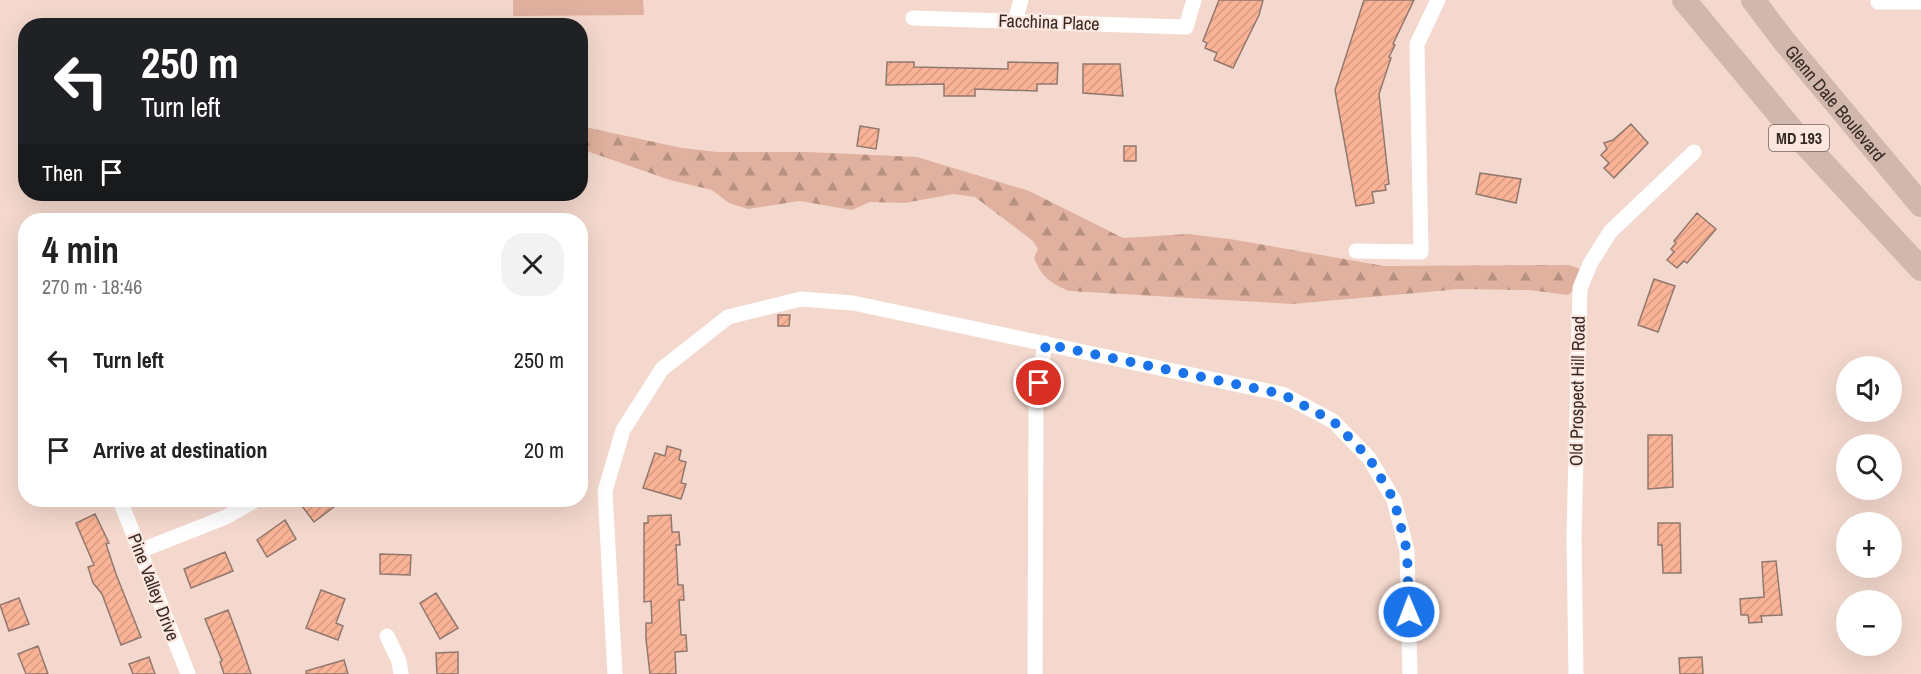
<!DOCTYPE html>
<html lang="en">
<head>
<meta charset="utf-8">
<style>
	body { margin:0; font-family:"Archivo Narrow",sans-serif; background:#f2f2f2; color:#222; height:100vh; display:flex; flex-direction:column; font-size:22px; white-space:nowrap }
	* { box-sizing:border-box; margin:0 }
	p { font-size:20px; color:#767676 }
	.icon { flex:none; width:33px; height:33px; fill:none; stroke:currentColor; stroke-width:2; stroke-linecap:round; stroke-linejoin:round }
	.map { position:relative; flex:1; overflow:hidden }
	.sheet { position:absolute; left:18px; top:213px; width:570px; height:294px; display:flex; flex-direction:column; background:#fff; border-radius:24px; box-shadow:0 6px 24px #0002 }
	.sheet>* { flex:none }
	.top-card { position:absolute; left:18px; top:18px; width:570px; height:183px; border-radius:24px; box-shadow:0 6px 24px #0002; background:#202124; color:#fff; overflow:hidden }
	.fabs { position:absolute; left:1836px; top:356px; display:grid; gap:12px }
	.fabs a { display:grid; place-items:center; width:66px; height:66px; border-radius:50%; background:#fff; box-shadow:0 6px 24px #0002; font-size:30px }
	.pin { position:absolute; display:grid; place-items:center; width:51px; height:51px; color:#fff; margin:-26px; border:3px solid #fff; border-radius:50%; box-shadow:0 2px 6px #0007 }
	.me { position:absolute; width:66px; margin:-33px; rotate:359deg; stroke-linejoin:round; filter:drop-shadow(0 0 4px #0008) }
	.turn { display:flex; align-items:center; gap:21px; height:126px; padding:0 24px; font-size:27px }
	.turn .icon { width:78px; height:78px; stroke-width:2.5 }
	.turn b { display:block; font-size:42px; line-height:51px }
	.then { display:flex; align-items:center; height:57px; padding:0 24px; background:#0003; gap:12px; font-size:22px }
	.round { display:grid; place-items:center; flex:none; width:63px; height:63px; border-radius:24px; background:#f2f2f2 }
	.head { display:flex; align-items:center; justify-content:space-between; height:102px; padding:0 24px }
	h1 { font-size:36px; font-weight:800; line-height:45px }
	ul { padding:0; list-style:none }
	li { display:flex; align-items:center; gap:18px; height:90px; padding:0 24px }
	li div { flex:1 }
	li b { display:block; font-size:22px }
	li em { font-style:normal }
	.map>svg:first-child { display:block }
</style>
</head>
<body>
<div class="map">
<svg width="1921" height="674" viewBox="0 0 1921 674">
	<defs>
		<pattern id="forest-firs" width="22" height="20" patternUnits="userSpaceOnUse" patternTransform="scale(1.5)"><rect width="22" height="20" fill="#e0b19e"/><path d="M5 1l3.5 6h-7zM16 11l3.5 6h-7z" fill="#b69081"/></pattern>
		<pattern id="building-hatch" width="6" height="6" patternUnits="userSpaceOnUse" patternTransform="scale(1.5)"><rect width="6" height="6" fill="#fab396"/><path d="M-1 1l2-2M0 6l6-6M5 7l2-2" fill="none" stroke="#d79a81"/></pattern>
	</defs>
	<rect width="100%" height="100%" fill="#f4d8cd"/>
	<path fill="url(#forest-firs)" d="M 580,126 L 682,148 L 717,152 L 807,152 L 917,157 L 1029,191 L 1123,238 L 1188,234 L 1230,239 L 1384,266 L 1569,265 L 1580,269 C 1579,281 1577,288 1568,295 L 1529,290 L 1460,289 L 1292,304 L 1069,291 C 1050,283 1042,277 1034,258 L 1038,249 L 1033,241 L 975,197 L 954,194 L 904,203 L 870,202 L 852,210 L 800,201 L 748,209 L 729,203 L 712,190 L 670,180 L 581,149 Z"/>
	<path fill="#e0b19e" d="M 513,0 L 643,0 L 644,15 L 513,16 Z"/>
	<path fill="url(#building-hatch)" stroke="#91786e" stroke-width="1.5" d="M 1219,0 L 1263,0 L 1259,15 L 1233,68 L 1214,60 L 1217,53 L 1205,48 L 1207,43 L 1203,41 Z
		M 1364,0 L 1414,0 L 1393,44 L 1395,45 L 1389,57 L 1391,58 L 1379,94 L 1389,184 L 1385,185 L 1386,190 L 1372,192 L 1374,203 L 1356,206 L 1335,90 Z
		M 887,62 L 914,62 L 914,67 L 1008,69 L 1008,62 L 1058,63 L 1057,84 L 1037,84 L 1037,91 L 975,89 L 975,96 L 944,96 L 944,84 L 886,85 Z
		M 1083,64 L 1120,64 L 1123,96 L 1083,93 Z
		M 1631,124 L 1648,143 L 1614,178 L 1604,168 L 1609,163 L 1601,155 L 1607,149 L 1604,143 L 1613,140 Z
		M 860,126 L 879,129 L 876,149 L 857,146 Z
		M 1124,146 L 1136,146 L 1136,161 L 1124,161 Z
		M 1480,173 L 1521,179 L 1516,203 L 1476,194 Z
		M 1697,213 L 1716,229 L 1687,263 L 1684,261 L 1677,268 L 1667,260 L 1674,252 L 1671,249 L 1676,243 L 1674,241 Z
		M 1654,279 L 1675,286 L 1658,332 L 1638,325 Z
		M 778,315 L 790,315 L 789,326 L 778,326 Z
		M 1648,435 L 1672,435 L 1673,487 L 1648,489 Z
		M 667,446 L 681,450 L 679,460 L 686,462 L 681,483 L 686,484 L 681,499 L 643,488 L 655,453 L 665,456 Z
		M 310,500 L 343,500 L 314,522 L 302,506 Z
		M 95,514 L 109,543 L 106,544 L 116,574 L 141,637 L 121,645 L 102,594 L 93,583 L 88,567 L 94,565 L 76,523 Z
		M 671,515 L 672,532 L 679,532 L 680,545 L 676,545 L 678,585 L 683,585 L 684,600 L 679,600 L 681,635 L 686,635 L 687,651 L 675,652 L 676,674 L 650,674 L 646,639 L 646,623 L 652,623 L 651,601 L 644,602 L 644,523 L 648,523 L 648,516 Z
		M 285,520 L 296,539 L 267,557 L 257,540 Z
		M 1658,523 L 1680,523 L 1681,573 L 1663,573 L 1662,545 L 1658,545 Z
		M 225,552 L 233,571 L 191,588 L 184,569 Z
		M 380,554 L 411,555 L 410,575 L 380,574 Z
		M 1776,561 L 1782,615 L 1761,616 L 1762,622 L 1749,623 L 1748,615 L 1741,615 L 1740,599 L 1764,597 L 1762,562 Z
		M 321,590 L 345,599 L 336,623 L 343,626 L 338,640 L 306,628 Z
		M 436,593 L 458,628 L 440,639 L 420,603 Z
		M 19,598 L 29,624 L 9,631 L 0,605 Z
		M 228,610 L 240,642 L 251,674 L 224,674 L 220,662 L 222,661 L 205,619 Z
		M 38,646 L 48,674 L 26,674 L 18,654 Z
		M 458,652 L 458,674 L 437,674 L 436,653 Z
		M 149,657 L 155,674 L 133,674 L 129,664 Z
		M 1702,657 L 1703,674 L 1680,674 L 1679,658 Z
		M 344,660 L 348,674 L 306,674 L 306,671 Z"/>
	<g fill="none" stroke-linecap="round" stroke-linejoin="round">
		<path stroke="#fff" stroke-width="15" d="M 1878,2 L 1921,2
			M 913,18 L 1186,27 L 1194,0
			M 1015,21 L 1021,0
			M 1356,251 L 1421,252 L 1417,44 L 1438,0
			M 120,500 L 188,674
			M 142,550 L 226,517 L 256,500
			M 387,636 L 399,661 L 401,674
			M 615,674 L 605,491 L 623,430 L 662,369 L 728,317 L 801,299 L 853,303 L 1282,394 L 1333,421 L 1369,458 L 1394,500 L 1407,551 L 1410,674
			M 1035,674 L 1036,403 L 1045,343
			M 1576,674 L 1574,538 L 1580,288 L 1590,264 L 1610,232 L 1694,152"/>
		<g stroke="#d1b7ac" stroke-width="24">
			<path d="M 1684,0 L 1793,131 L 1921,269"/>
			<path id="s1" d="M 1753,0 L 1784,41 L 1921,205"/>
		</g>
	</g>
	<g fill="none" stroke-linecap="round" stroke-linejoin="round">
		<path stroke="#1a73e8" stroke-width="10" stroke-dasharray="0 18" d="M 1039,383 L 1046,344 L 1282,394 L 1333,421 L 1369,458 L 1394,500 L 1407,551 L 1409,612"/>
	</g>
	<g text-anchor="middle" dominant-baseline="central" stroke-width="4.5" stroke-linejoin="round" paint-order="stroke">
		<rect fill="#fde6dd" stroke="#71625d" stroke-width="1.5" x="1769" y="125" width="60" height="26" rx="4.5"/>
		<g font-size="16" font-weight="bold" fill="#352a26">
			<text x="1799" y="138">MD 193</text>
		</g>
		<g font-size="18" fill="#352a26" stroke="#fde6dd">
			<text transform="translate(1049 22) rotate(2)">Facchina Place</text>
			<text stroke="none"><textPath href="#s1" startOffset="132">Glenn Dale Boulevard</textPath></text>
			<text transform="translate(1577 391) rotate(-89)">Old Prospect Hill Road</text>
			<text transform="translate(154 587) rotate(69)">Pine Valley Drive</text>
		</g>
	</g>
</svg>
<div class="fabs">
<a><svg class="icon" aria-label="sound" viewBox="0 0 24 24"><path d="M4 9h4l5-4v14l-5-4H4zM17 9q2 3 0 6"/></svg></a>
<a><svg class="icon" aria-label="search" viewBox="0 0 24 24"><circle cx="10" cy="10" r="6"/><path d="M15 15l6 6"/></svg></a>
<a>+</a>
<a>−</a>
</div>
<div class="pin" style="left:1039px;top:383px;background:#d93025"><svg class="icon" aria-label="arrive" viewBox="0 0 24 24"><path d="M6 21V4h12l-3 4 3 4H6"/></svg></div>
<svg class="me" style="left:1409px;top:612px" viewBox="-20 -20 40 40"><circle r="17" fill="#1a73e8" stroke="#fff" stroke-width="3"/><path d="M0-11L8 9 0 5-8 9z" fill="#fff"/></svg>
<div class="top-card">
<div class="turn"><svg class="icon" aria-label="left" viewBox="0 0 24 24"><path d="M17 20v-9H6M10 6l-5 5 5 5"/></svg><div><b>250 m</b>Turn left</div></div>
<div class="then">Then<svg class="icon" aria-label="arrive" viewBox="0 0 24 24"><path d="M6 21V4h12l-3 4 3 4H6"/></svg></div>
</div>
<section class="sheet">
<div class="head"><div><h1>4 min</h1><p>270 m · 18:46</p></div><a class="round"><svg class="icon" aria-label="close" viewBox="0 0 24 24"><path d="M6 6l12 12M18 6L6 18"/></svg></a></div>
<ul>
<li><svg class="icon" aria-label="left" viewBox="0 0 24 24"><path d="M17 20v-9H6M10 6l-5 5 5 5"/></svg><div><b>Turn left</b></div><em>250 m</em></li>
<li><svg class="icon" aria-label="arrive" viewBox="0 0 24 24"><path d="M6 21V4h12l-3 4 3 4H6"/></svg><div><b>Arrive at destination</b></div><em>20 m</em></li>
</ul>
</section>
</div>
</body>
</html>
